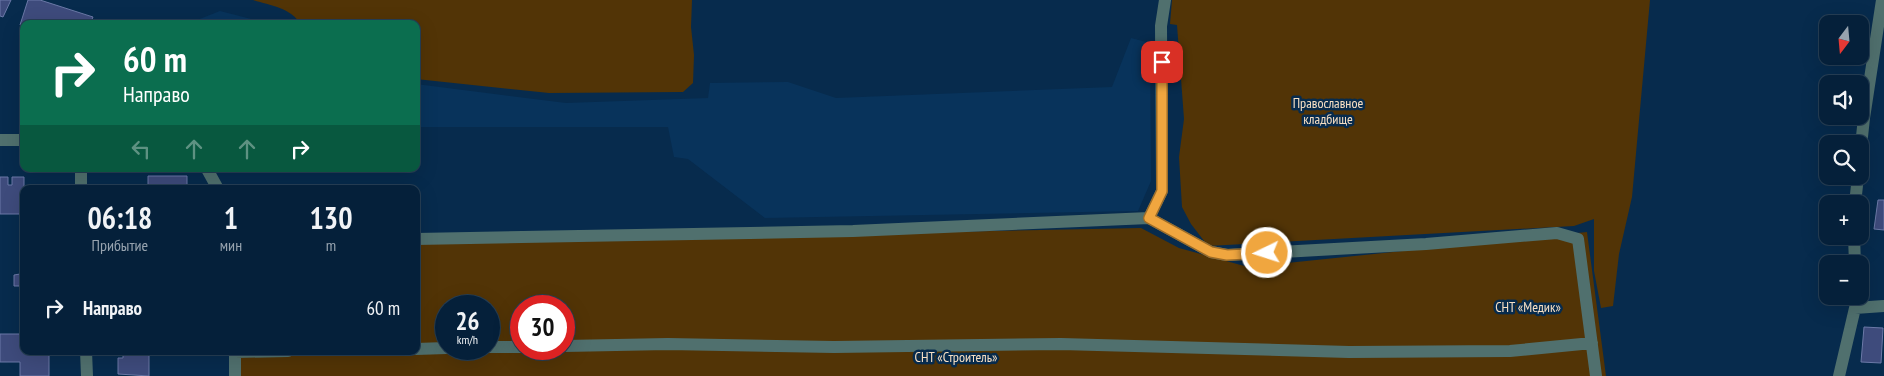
<!DOCTYPE html>
<html lang="ru">
<head>
<meta charset="utf-8">
<style>
	body { margin:0; font-family:"PT Sans Narrow",sans-serif; background:#132d45; color:#f1f3f6; height:100vh; display:flex; flex-direction:column; font-size:19px; white-space:nowrap }
	* { box-sizing:border-box; margin:0 }
	p { font-size:16px; color:#97a3af }
	.icon { flex:none; width:28px; height:28px; fill:none; stroke:currentColor; stroke-width:2; stroke-linecap:round; stroke-linejoin:round }
	.map { position:relative; flex:1; overflow:hidden }
	.sheet { position:absolute; left:20px; top:185px; width:400px; height:170px; display:flex; flex-direction:column; background:#05203a; border-radius:10px; box-shadow:0 5px 20px #0002,0 0 0 1px #263e54 }
	.sheet>* { flex:none }
	.hud { position:absolute; left:20px; top:20px; width:400px; height:152px; border-radius:10px; box-shadow:0 5px 20px #0002,0 0 0 1px #263e54; background:#0b6e4f; color:#fff; overflow:hidden }
	.needle { width:32px; rotate:196deg }
	.controls { position:absolute; left:1819px; top:15px; display:grid; gap:10px }
	.controls a { display:grid; place-items:center; width:50px; height:50px; border-radius:10px; background:#05203a; box-shadow:0 5px 20px #0002,0 0 0 1px #263e54; font-size:25px }
	.speed { position:absolute; left:435px; top:295px; display:flex; gap:10px; font-size:25px; font-weight:700; text-align:center }
	.speed>* { display:grid; place-content:center; width:65px; height:65px; border-radius:50%; background:#05203a; box-shadow:0 5px 20px #0002,0 0 0 1px #263e54; line-height:1 }
	.speed small { font-size:12px; font-weight:400 }
	.speed .limit { border:8px solid #d22; background:#fff; color:#111 }
	.pin { position:absolute; display:grid; place-items:center; width:42px; height:42px; color:#fff; margin:-21px; border-radius:10px; box-shadow:0 2px 8px #0006 }
	.me { position:absolute; width:55px; margin:-28px; rotate:266deg; stroke-linejoin:round; filter:drop-shadow(0 0 4px #0008) }
	.turn { display:flex; align-items:center; gap:18px; height:105px; padding:0 20px; font-size:22px }
	.turn .icon { width:65px; height:65px; stroke-width:2.5 }
	.turn b { display:block; font-size:35px; line-height:42px }
	.lanes { display:flex; align-items:center; height:48px; padding:0 20px; background:#0003; justify-content:center; gap:25px; direction:ltr }
	.lanes .off { opacity:.35 }
	.eta { display:flex; justify-content:space-evenly; align-items:center; height:85px; text-align:center }
	.eta b { font-size:30px; font-weight:800; line-height:35px }
	ul { padding:0; list-style:none }
	li { display:flex; align-items:center; gap:15px; height:75px; padding:0 20px }
	li div { flex:1 }
	li b { display:block; font-size:19px }
	li em { font-style:normal }
	.map>svg:first-child { display:block }
</style>
</head>
<body>
<div class="map">
<svg width="1884" height="376" viewBox="0 0 1884 376">
	<rect width="100%" height="100%" fill="#072b4d"/>
	<path fill="#08335b" d="M 220,11 L 270,24 L 192,24 L 192,22 Z
		M 1131,38 L 1150,43 L 1151,181 L 1138,211 L 765,218 L 688,159 L 674,157 L 668,127 L 416,127 L 416,84 L 566,103 L 708,98 L 710,83 L 788,82 L 836,98 L 1112,87 Z"/>
	<path fill="#523406" fill-rule="evenodd" d="M 253,0 L 692,0 L 691,27 L 694,55 L 693,83 L 683,92 L 549,93 L 416,79 L 416,24 L 300,24 C 292,8 268,5 253,0 Z
		M 1172,0 L 1650,0 L 1632,197 L 1619,254 L 1613,306 L 1601,308 L 1594,271 L 1594,219 L 1574,226 L 1208,246 L 1191,224 L 1182,207 L 1179,157 L 1184,119 L 1177,25 L 1170,24 Z
		M 1141,228 L 1179,248 L 1248,267 L 1587,232 L 1606,376 L 235,376 L 235,351 L 416,351 L 416,243 ZM 446,306 L 489,306 L 489,349 L 446,349 ZM 521,306 L 564,306 L 564,349 L 521,349 Z"/>
	<path fill="#3e4b7c" stroke="#6b79a7" d="M 0,0 L 11,0 L 3,17 L 0,16 Z
		M 28,0 L 40,0 L 93,17 L 90,24 L 24,24 L 24,26 L 20,25 Z
		M 148,176 L 187,176 L 187,189 L 148,189 Z
		M 0,177 L 8,177 L 8,185 L 12,185 L 12,177 L 24,177 L 24,214 L 0,214 Z
		M 1878,200 L 1884,200 L 1884,230 L 1874,229 Z
		M 20,265 L 24,265 L 24,291 L 20,291 L 20,286 L 14,286 L 14,275 L 20,274 Z
		M 1864,327 L 1883,328 L 1881,363 L 1861,362 Z
		M 0,334 L 24,334 L 24,351 L 49,351 L 49,376 L 20,376 L 20,362 L 0,362 Z
		M 123,351 L 149,351 L 149,376 L 118,374 L 118,358 L 123,358 Z"/>
	<g fill="none" stroke-linecap="round" stroke-linejoin="round">
		<path stroke="#50706e" stroke-width="12" d="M 0,140 L 24,140
			M 1860,155 L 1864,118 L 1882,0
			M 81,169 L 81,189
			M 207,169 L 218,189
			M 1855,204 L 1858,176
			M 1149,218 L 1211,252 L 1227,255 L 1426,244 L 1557,233 L 1578,239 L 1596,376
			M 1854,236 L 1855,264
			M 416,239 L 853,231 L 1149,218 L 1162,191 L 1161,26 L 1165,0
			M 564,346 L 668,344 L 834,347 L 1061,344 L 1349,352 L 1510,351 L 1592,343
			M 489,347 L 521,347
			M 416,349 L 446,348
			M 86,351 L 87,376
			M 235,352 L 288,351
			M 235,376 L 235,351
			M 1839,376 L 1855,308 L 1884,306"/>
	</g>
	<g fill="none" stroke-linecap="round" stroke-linejoin="round">
		<g stroke="#9c6c29" stroke-width="12">
			<path id="route" d="M 1162,62 L 1162,191 L 1149,218 L 1211,252 L 1227,255 L 1267,253"/>
		</g>
		<use href="#route" stroke="#f0a63f" stroke-width="9"/>
	</g>
	<g text-anchor="middle" dominant-baseline="central" stroke-width="5" stroke-linejoin="round" paint-order="stroke">
		<g font-size="14" fill="#f8e0c4" stroke="#072b4d">
			<text x="1328" y="103">Православное<tspan x="1328" dy="16">кладбище</tspan></text>
			<text x="1528" y="307">СНТ «Медик»</text>
			<text x="956" y="357">СНТ «Строитель»</text>
		</g>
	</g>
</svg>
<div class="controls">
<a><svg class="needle" viewBox="-14 -14 28 28"><path d="M0-13l5 13h-10z" fill="#e53935"/><path d="M0 13l5-13h-10z" fill="#97a3af"/></svg></a>
<a><svg class="icon" aria-label="sound" viewBox="0 0 24 24"><path d="M4 9h4l5-4v14l-5-4H4zM17 9q2 3 0 6"/></svg></a>
<a><svg class="icon" aria-label="search" viewBox="0 0 24 24"><circle cx="10" cy="10" r="6"/><path d="M15 15l6 6"/></svg></a>
<a>+</a>
<a>−</a>
</div>
<div class="speed"><div>26<small>km/h</small></div><div class="limit">30</div></div>
<div class="pin" style="left:1162px;top:62px;background:#d93025"><svg class="icon" aria-label="arrive" viewBox="0 0 24 24"><path d="M6 21V4h12l-3 4 3 4H6"/></svg></div>
<svg class="me" style="left:1267px;top:253px" viewBox="-20 -20 40 40"><circle r="17" fill="#f0a63f" stroke="#fff" stroke-width="3"/><path d="M0-11L8 9 0 5-8 9z" fill="#fff"/></svg>
<div class="hud">
<div class="turn"><svg class="icon" aria-label="right" viewBox="0 0 24 24"><path d="M7 20v-9h11M14 6l5 5-5 5"/></svg><div><b>60 m</b>Направо</div></div>
<div class="lanes"><svg class="icon off" aria-label="left" viewBox="0 0 24 24"><path d="M17 20v-9H6M10 6l-5 5 5 5"/></svg><svg class="icon off" aria-label="ahead" viewBox="0 0 24 24"><path d="M12 20V5M6 11l6-6 6 6"/></svg><svg class="icon off" aria-label="ahead" viewBox="0 0 24 24"><path d="M12 20V5M6 11l6-6 6 6"/></svg><svg class="icon" aria-label="right" viewBox="0 0 24 24"><path d="M7 20v-9h11M14 6l5 5-5 5"/></svg></div>
</div>
<section class="sheet">
<div class="eta">
<div><b>06:18</b><p>Прибытие</p></div>
<div><b>1</b><p>мин</p></div>
<div><b>130</b><p>m</p></div>
</div>
<ul>
<li><svg class="icon" aria-label="right" viewBox="0 0 24 24"><path d="M7 20v-9h11M14 6l5 5-5 5"/></svg><div><b>Направо</b></div><em>60 m</em></li>
</ul>
</section>
</div>
</body>
</html>
